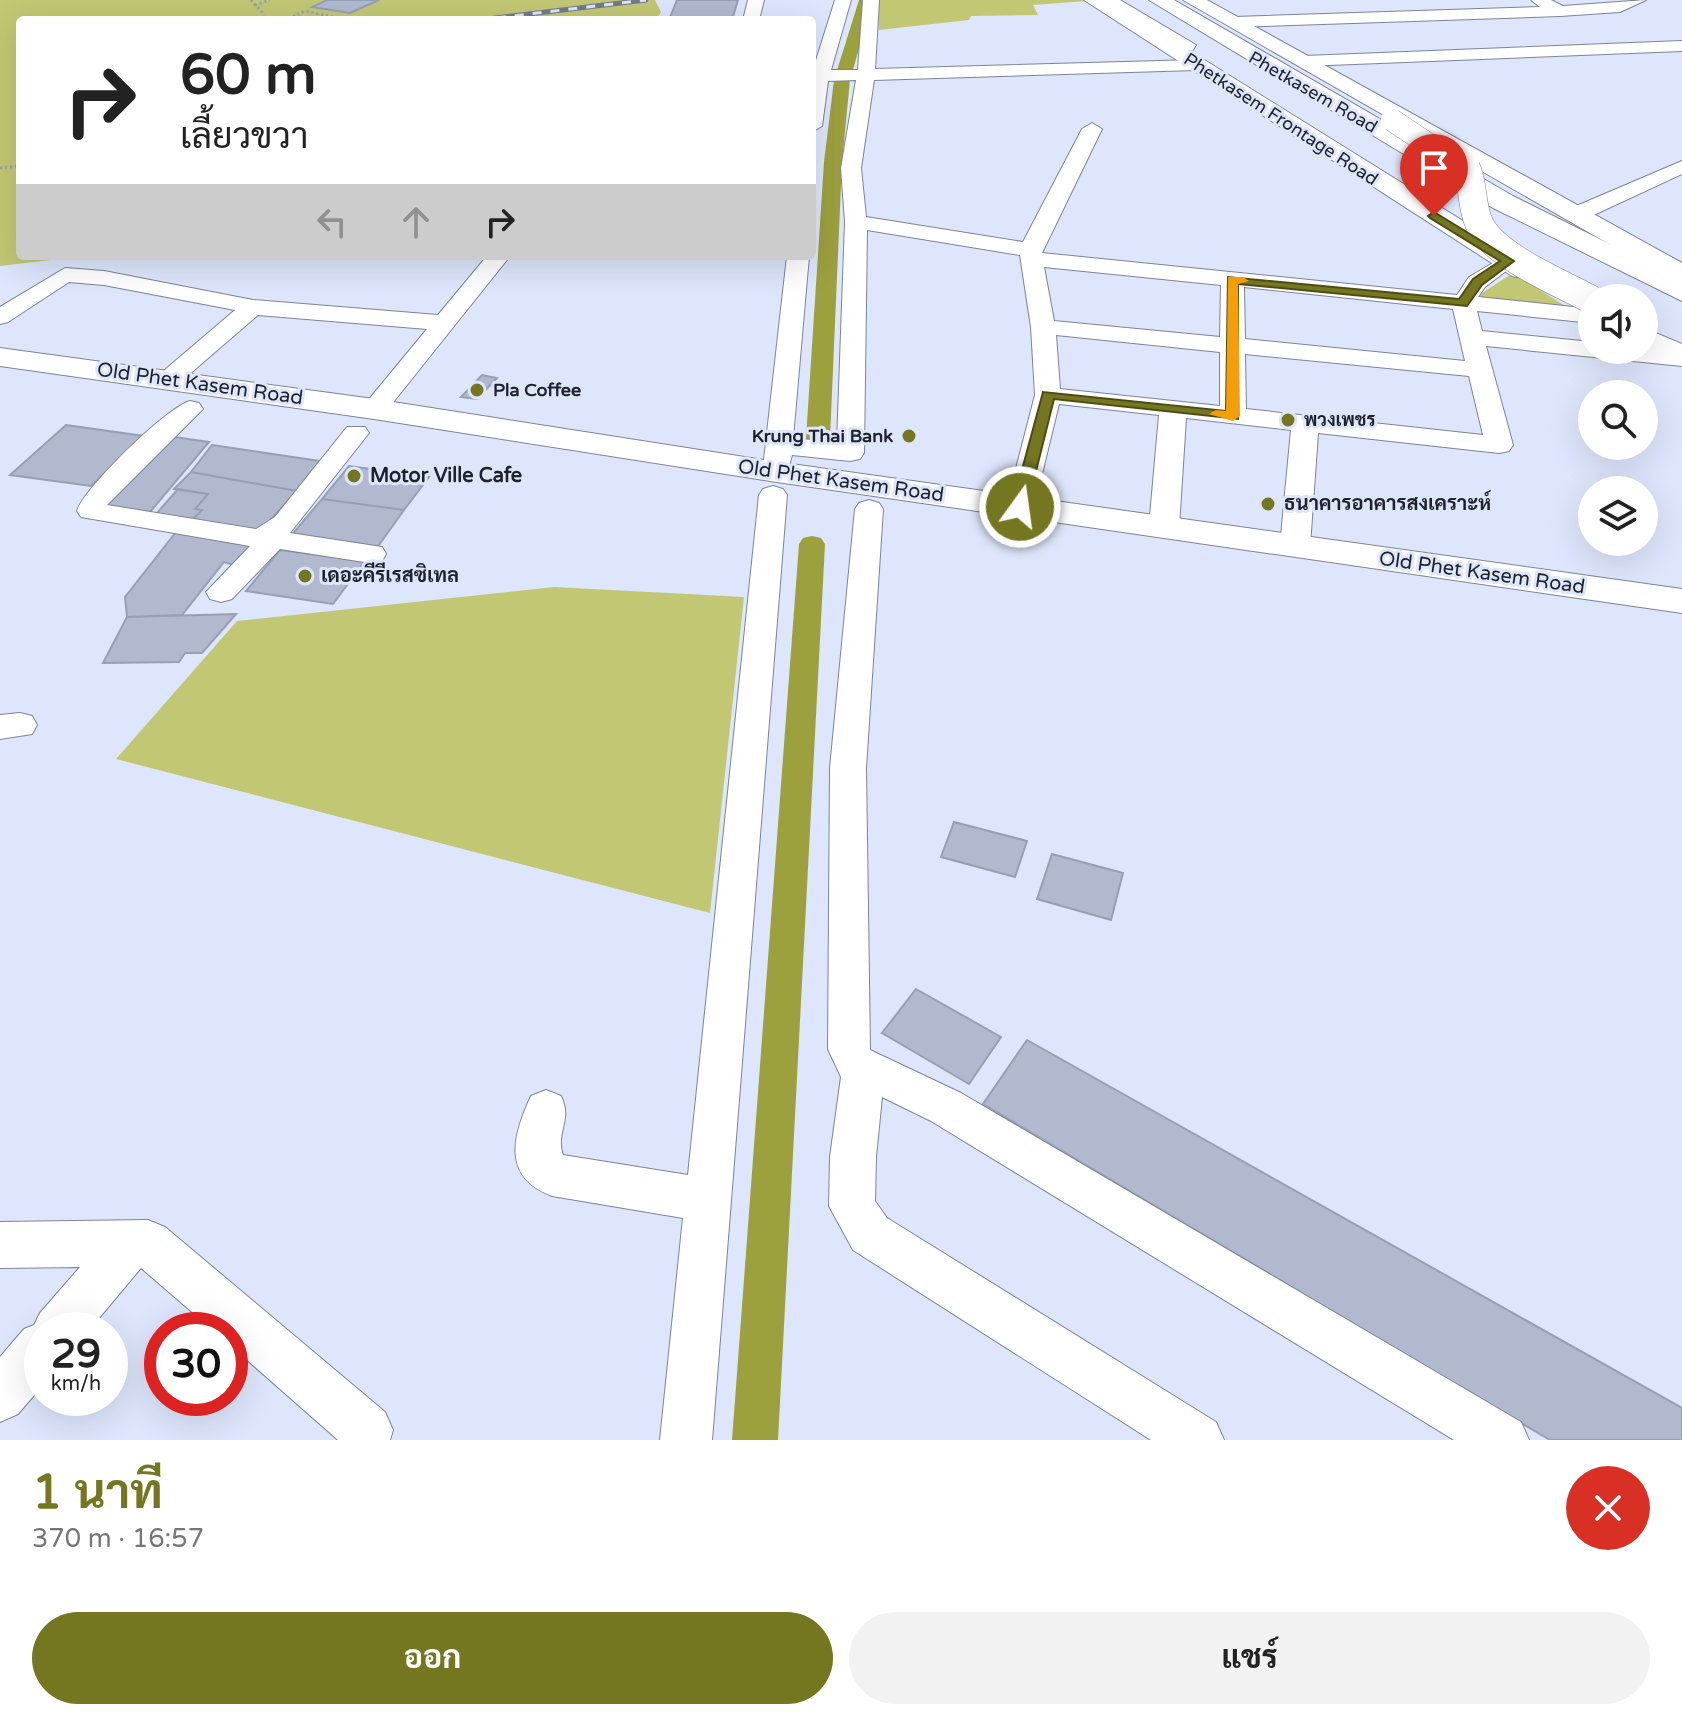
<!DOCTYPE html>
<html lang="th">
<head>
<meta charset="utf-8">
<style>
	body { margin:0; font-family:"Varela Round",Sarabun,sans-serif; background:#f2f2f2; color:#222; height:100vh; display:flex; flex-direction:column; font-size:30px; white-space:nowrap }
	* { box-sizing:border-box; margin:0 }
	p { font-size:26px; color:#767676 }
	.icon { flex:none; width:44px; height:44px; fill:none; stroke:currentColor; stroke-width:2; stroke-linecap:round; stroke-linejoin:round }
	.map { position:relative; height:1440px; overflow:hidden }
	.panel { display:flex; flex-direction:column; background:#fff; flex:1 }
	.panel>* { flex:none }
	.hud { position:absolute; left:16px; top:16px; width:800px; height:244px; border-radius:8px; box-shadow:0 8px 32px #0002; background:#fff; color:#222; overflow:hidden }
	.fabs { position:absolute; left:1578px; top:284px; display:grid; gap:16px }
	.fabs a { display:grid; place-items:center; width:80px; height:80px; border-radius:50%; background:#fff; box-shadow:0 8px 32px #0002; font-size:40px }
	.speed { position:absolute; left:24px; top:1312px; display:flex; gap:16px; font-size:40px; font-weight:700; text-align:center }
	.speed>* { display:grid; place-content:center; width:104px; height:104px; border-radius:50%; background:#fff; box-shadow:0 8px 32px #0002; line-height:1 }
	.speed small { font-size:20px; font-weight:400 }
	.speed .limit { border:12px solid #d22; background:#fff; color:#111 }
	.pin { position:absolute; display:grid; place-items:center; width:68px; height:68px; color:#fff; margin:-82px -34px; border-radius:50% 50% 50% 0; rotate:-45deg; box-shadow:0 0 8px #0007 }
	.pin .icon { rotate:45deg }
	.me { position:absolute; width:88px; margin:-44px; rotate:14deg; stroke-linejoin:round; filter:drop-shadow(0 0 6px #0008) }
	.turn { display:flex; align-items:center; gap:28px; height:168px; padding:0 32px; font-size:36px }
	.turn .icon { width:104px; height:104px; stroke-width:2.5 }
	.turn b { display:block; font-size:56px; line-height:68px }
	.lanes { display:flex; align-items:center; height:76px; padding:0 32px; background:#0003; justify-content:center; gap:40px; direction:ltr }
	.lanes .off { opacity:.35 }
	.round { display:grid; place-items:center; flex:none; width:84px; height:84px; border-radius:42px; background:#f2f2f2 }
	.overview { display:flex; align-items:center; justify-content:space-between; height:136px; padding:0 32px }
	h1 { font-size:48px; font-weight:700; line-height:60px; color:#74771f }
	.cta { display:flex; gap:16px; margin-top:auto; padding:16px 32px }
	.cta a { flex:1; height:92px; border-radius:48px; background:#74771f; color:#fff; font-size:32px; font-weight:700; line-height:92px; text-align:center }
	.cta a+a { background:#f2f2f2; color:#222 }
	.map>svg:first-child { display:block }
</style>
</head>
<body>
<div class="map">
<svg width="1682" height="1440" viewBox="0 0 1682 1440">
	<rect width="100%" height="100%" fill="#dde6fc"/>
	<path fill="#c2c774" d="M 0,0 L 655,0 L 661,12 L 656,20 L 20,20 L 20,256 L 85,256 L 0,266 Z
		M 878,0 L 1084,0 L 1086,1 L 1033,5 L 1038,15 L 971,16 L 969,20 L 879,30 Z
		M 1513,273 L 1570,309 L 1485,300 L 1479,295 Z
		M 554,587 L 744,597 L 710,913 L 116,759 L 237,621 Z"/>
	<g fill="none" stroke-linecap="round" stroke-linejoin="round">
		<path fill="#9ca03d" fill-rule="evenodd" d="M 859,0 L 873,0 L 850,80 L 842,162 L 830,438 L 826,443 L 810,443 L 806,438 L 824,162 L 834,80 Z
			M 812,536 L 821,538 L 825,544 L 778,1440 L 732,1440 L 799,544 L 803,538 Z"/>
	</g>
	<path fill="#b0b9ce" stroke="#969fb4" stroke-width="2" d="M 327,0 L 379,0 L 350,13 L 312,7 Z
		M 677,0 L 738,0 L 732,20 L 669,20 Z
		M 482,375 L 497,378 L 477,399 L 461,397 Z
		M 66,425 L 144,436 L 91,486 L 10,475 Z
		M 167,436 L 209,442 L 150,512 L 101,508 Z
		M 212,445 L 320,461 L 297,491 L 191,472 Z
		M 349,466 L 429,477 L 404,510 L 322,499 Z
		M 191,472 L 297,491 L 259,532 L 192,520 L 202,510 L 195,509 L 208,494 L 174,489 Z
		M 178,489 L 208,494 L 195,509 L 202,510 L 192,520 L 156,514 Z
		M 322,499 L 404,510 L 376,549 L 290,537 Z
		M 176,532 L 261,546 L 234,565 L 224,562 L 182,615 L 127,617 L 125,597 Z
		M 280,550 L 365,561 L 333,604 L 246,591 Z
		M 236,614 L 202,653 L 185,653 L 179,662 L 103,663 L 127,617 Z
		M 954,822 L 1027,841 L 1015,877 L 941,857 Z
		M 1052,854 L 1123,873 L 1111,920 L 1037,899 Z
		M 916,989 L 1001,1037 L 969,1084 L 882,1033 Z
		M 1027,1040 L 1682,1408 L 1682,1440 L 1550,1440 L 983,1104 Z"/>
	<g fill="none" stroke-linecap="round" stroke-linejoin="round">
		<g stroke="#7c8498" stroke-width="2">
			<path id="minor" d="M 748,0 L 764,0 L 759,20 L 743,20 Z
				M 835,0 L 851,0 L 831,70 L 858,70 L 863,0 L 879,0 L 875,69 L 1196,60 L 1205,65 L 1196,70 L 874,80 L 861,168 L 866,217 L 1023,242 L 1082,129 L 1092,123 L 1102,129 L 1042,253 L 1457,295 L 1469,277 L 1508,254 L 1519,261 L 1485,287 L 1478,297 L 1592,309 L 1592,323 L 1477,311 L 1482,331 L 1592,342 L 1592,350 L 1644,350 L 1644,348 L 1682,352 L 1682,366 L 1486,346 L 1513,445 L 1509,451 L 1499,453 L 1318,433 L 1310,546 L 1305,552 L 1295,555 L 1285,552 L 1280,546 L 1291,430 L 1186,418 L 1179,527 L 1174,533 L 1164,536 L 1154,533 L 1149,527 L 1159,415 L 1059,404 L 1034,507 L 1030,513 L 1020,516 L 1010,513 L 1006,507 L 1035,395 L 1031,327 L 1020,255 L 867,230 L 864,453 L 860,459 L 850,461 L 792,455 L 787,474 L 777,476 L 767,474 L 763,468 L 787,256 L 809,256 L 793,438 L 837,443 L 845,222 L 841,168 L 856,80 L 828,81 L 822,126 L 812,132 L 812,73 ZM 1044,267 L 1221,285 L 1220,337 L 1054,321 ZM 1244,287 L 1453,309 L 1465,361 L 1245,339 ZM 1056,335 L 1220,352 L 1220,406 L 1060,389 ZM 1245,354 L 1469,376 L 1483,435 L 1246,409 Z
				M 1531,0 L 1551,0 L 1563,6 L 1646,0 L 1620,12 L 1560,16 L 1235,27 L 1227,22 L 1235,17 L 1540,7 Z
				M 1682,41 L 1682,51 L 1304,66 L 1295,61 L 1304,56 Z
				M 1682,161 L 1682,174 L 1583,220 L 1575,221 L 1564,215 L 1567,210 Z
				M 487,256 L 510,256 L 383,415 L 365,415 L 361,409 L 427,329 L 258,315 L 178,384 L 160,384 L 156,379 L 160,374 L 235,310 L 104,285 L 69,282 L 8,322 L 0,324 L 0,307 L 65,268 L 104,271 L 253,300 L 438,315 Z
				M 190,401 L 199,403 L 203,409 L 107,505 L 256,529 L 275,517 L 347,427 L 365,427 L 369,433 L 290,533 L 382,547 L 386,554 L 382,561 L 371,563 L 280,549 L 232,599 L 221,602 L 210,599 L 206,592 L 250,546 L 81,517 L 77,511 C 84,488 167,407 190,401 Z
				M 773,486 L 783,489 L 787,495 L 712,1440 L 660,1440 L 683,1218 L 552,1196 C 502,1177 512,1137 531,1096 L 546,1090 L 561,1096 C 573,1121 555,1132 563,1155 L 688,1175 L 759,495 L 763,489 Z
				M 869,500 L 879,503 L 883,509 L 866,768 L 870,1050 L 961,1093 L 1521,1422 L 1529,1440 L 1454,1440 L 931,1121 L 882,1097 L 876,1157 L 875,1201 L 887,1218 L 1216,1422 L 1224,1440 L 1151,1440 L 853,1250 L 829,1206 L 830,1157 L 841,1077 L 828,1049 L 830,768 L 855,509 L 859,503 Z
				M 20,713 L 32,716 L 37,725 L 32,734 L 0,739 L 0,715 Z
				M 148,1220 L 165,1227 L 385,1412 L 393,1430 L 390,1440 L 338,1440 L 230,1345 L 230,1330 L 213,1330 L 141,1268 L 89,1330 L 42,1330 L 42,1386 L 18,1414 L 0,1422 L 0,1357 L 24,1329 L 34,1325 L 40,1313 L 80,1267 L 0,1268 L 0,1222 Z"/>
		</g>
		<g stroke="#7c8498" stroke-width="2">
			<path id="major" d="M 1084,0 L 1108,0 L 1532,264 L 1536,270 L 1532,276 L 1522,278 L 1512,276 Z
				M 1183,0 L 1207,0 L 1682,263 L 1682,282 L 1672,280 Z
				M 1644,328 L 1682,344 L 1682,365 L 1644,349 Z
				M 0,348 L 374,399 L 777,462 L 1682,589 L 1682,613 L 777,482 L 374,419 L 0,366 Z"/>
		</g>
		<g stroke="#7c8498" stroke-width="2">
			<path id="highway" d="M 1095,0 L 1120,0 L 1196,45 L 1193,50 L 1177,50 Z
				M 1149,0 L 1174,0 L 1513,196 L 1682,280 L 1682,301 L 1493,208 Z"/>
		</g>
		<path stroke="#979eae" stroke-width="3" stroke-dasharray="2 3" stroke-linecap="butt" d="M 251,0 L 262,12 L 264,20
			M 255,5 L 270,0
			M 315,20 L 294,16 L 305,11 L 342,19
			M 0,168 L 20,166"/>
		<use href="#minor" fill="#fff" fill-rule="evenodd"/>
		<use href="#major" fill="#fff" fill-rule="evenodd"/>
		<use href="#highway" fill="#fff" fill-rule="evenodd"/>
		<g stroke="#737987" stroke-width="5">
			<path id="rail" d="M 479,20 L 646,0"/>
		</g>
		<use href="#rail" stroke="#dde6fc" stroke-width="3" stroke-dasharray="9" stroke-linecap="butt"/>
		<g stroke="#7c8498" stroke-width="23" stroke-linecap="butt">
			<path id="major-bridge-far1" d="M 1392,120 L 1467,170"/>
		</g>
		<g stroke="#7c8498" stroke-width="29" stroke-linecap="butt">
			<path id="major-bridge" d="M 1466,168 C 1474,185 1471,206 1479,223 C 1493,256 1561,283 1592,300"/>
		</g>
		<use href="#major-bridge-far1" stroke="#fff" stroke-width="22"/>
		<use href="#major-bridge" stroke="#fff" stroke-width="28"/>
	</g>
	<path fill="#74771f" stroke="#4b4d14" stroke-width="2" d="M 1434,212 L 1514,261 L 1482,285 L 1467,306 L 1238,284 L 1238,419 L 1054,399 L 1027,507 L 1025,510 L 1014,510 L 1012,507 L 1043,392 L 1226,411 L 1228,277 L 1459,299 L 1473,279 L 1500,261 L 1430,218 L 1428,216 Z"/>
	<path fill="#f59e0b" d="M 1228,277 L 1243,277 L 1249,281 L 1238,284 L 1240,416 L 1233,421 L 1209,414 L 1216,410 L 1226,411 Z"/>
	<g fill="#74771f" stroke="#dde6fc" stroke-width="3">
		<circle cx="477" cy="390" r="8"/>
		<circle cx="1288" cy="420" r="8"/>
		<circle cx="909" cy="436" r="8"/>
		<circle cx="354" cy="476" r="8"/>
		<circle cx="1268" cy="504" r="8"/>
		<circle cx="305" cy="576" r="8"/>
	</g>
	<g text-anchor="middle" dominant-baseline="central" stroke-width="6" stroke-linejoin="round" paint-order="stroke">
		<g font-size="18" fill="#1e2229" stroke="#dde6fc">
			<text transform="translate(1313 92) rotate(30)">Phetkasem Road</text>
			<text transform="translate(1281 119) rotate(33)">Phetkasem Frontage Road</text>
		</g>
		<g font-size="18" font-weight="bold" fill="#1e2229" stroke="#dde6fc" text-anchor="start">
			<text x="493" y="390">Pla Coffee</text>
			<text x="1304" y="420">พวงเพชร</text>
			<text x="893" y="436" text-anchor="end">Krung Thai Bank</text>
		</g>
		<g font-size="20" fill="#1e2229" stroke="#dde6fc">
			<text transform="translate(200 384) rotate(8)">Old Phet Kasem Road</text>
			<text transform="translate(841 481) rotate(8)">Old Phet Kasem Road</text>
			<text transform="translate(1482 573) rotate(8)">Old Phet Kasem Road</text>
		</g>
		<g font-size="20" font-weight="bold" fill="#1e2229" stroke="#dde6fc" text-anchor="start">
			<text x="370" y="476">Motor Ville Cafe</text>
			<text x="1284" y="504">ธนาคารอาคารสงเคราะห์</text>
			<text x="321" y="576">เดอะคีรีเรสซิเทล</text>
		</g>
	</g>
</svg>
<div class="fabs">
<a><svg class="icon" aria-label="sound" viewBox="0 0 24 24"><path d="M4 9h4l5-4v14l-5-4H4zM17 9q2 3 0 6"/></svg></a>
<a><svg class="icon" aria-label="search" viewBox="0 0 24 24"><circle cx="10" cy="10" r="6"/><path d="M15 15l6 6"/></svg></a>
<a><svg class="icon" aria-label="layers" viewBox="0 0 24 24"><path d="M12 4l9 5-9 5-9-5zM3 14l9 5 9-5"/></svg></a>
</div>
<div class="speed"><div>29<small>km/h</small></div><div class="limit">30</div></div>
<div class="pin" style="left:1434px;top:216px;background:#d93025"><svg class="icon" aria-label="arrive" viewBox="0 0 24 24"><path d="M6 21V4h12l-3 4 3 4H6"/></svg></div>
<svg class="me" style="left:1020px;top:507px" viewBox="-20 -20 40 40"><circle r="17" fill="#74771f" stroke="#fff" stroke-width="3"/><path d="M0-11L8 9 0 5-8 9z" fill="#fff"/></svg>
<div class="hud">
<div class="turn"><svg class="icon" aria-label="right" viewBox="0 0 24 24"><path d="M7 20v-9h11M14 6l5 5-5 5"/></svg><div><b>60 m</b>เลี้ยวขวา</div></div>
<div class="lanes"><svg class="icon off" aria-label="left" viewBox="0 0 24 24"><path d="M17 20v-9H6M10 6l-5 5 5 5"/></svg><svg class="icon off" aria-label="ahead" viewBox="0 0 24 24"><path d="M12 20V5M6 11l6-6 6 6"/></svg><svg class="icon" aria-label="right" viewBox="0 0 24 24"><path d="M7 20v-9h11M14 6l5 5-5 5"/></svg></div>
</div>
</div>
<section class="panel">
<div class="overview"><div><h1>1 นาที</h1><p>370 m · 16:57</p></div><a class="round" style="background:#d93025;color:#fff"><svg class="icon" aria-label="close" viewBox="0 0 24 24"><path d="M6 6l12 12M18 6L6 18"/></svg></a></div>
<div class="cta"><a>ออก</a><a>แชร์</a></div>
</section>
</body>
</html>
